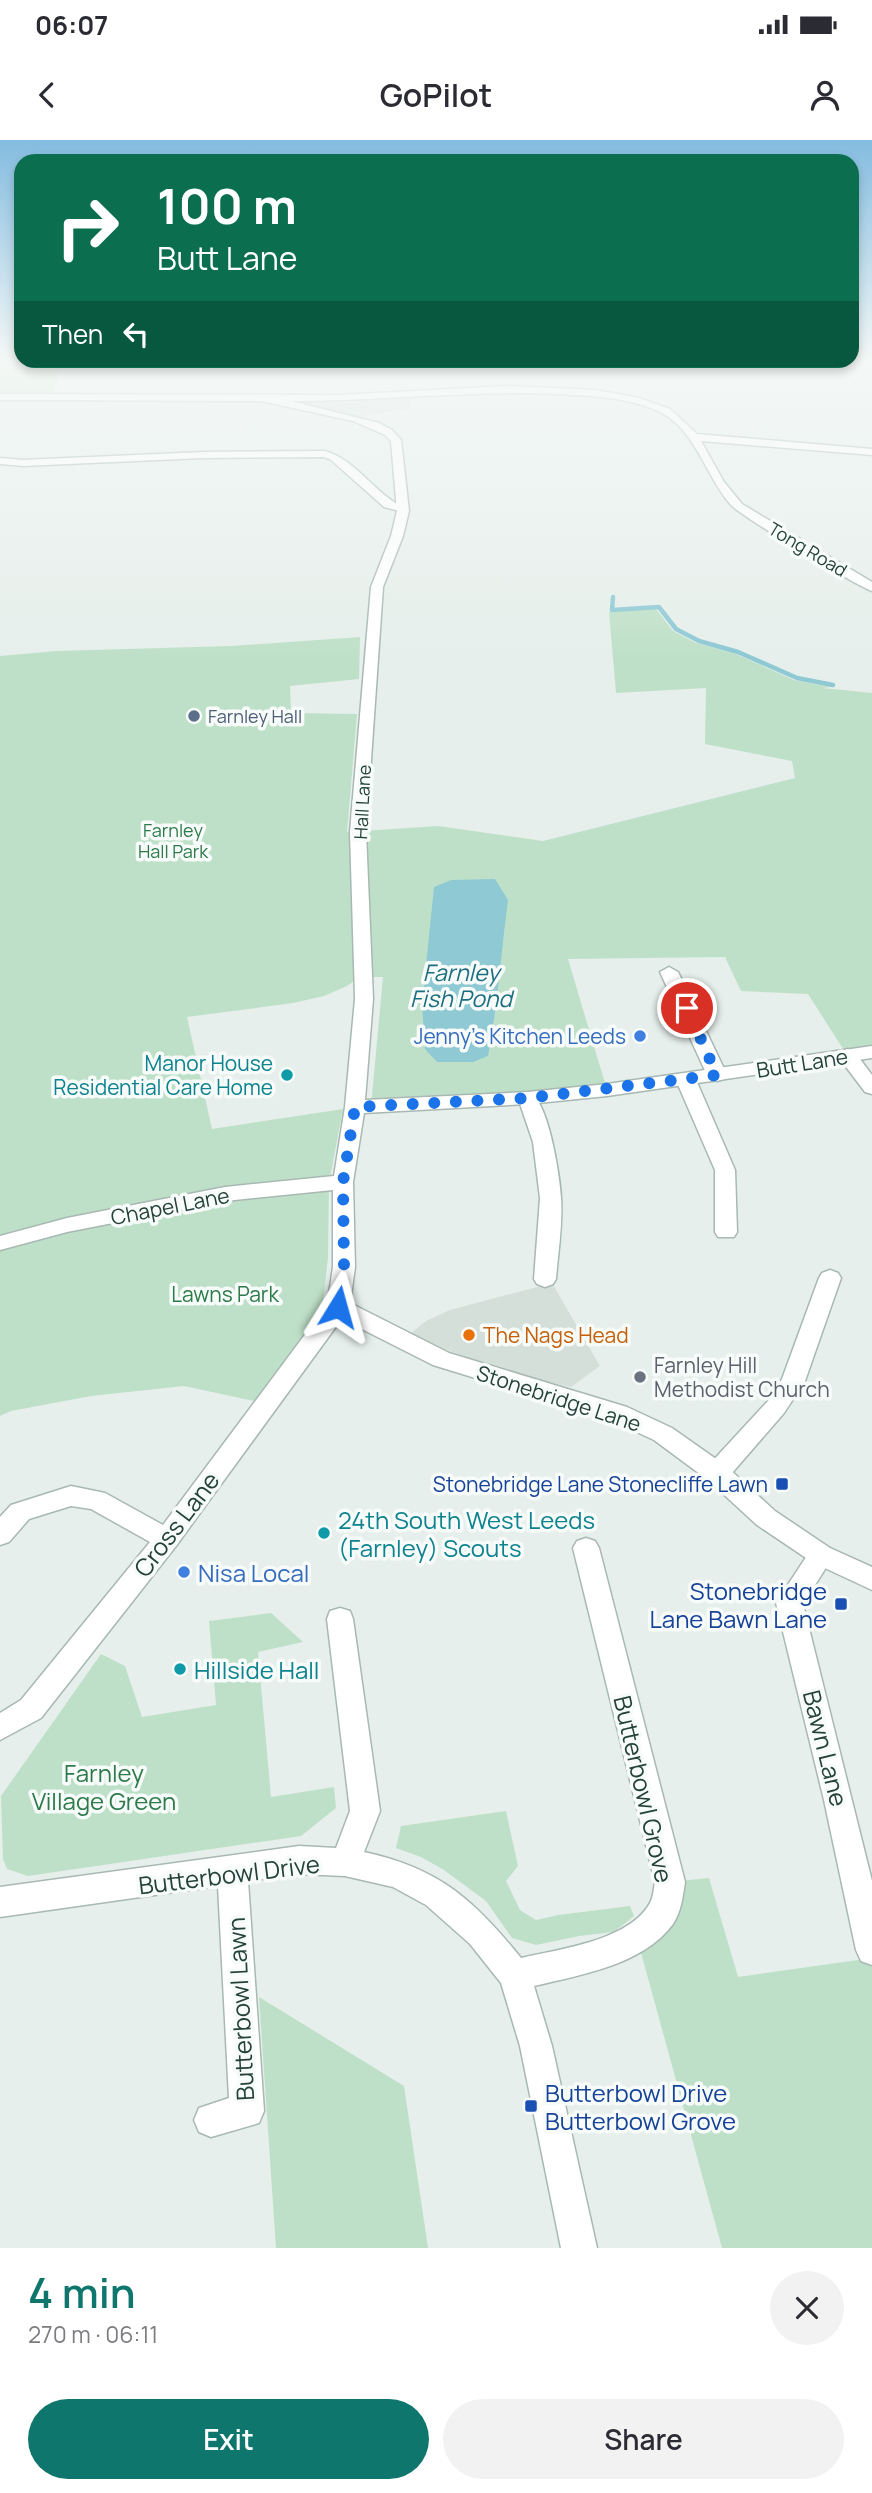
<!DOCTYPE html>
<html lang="en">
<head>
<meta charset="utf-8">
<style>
	body { margin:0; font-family:Manrope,sans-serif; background:#f2f2f3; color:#2b2b33; height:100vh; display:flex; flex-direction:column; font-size:26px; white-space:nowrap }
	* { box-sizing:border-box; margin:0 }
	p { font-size:23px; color:#7c7c81 }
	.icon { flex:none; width:38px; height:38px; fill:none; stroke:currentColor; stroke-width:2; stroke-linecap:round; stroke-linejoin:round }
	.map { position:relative; height:2108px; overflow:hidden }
	.details { display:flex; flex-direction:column; background:#fff; flex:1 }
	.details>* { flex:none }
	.hud { position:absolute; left:14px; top:14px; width:845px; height:214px; border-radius:21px; box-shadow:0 4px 10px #0003; background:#0b6e4f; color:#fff; overflow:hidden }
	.pin { position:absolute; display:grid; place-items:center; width:60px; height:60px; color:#fff; margin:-30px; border:4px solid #fff; border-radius:50%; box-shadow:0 2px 7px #0007 }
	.me { position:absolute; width:77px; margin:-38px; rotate:8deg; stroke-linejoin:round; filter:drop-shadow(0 0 5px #0008) }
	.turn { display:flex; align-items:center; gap:24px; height:147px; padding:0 28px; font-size:32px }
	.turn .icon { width:91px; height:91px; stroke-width:2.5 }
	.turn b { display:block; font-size:49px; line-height:60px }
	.then { display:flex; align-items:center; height:66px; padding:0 28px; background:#0003; gap:14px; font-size:26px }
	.round { display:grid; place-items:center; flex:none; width:74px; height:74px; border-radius:37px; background:#f2f2f3 }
	.overview { display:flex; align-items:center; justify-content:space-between; height:119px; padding:0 28px }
	h1 { font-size:42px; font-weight:600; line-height:52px; color:#0f766e }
	.cta { display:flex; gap:14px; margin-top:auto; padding:14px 28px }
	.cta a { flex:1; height:80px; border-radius:42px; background:#0f766e; color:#fff; font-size:28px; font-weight:600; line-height:80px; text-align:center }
	.cta a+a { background:#f2f2f3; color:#2b2b33 }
	.status { display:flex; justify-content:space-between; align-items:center; height:49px; padding:0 35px; background:#fff; direction:ltr }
	.status svg { height:19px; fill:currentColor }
	header { display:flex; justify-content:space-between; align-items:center; height:91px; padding:0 28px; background:#fff; font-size:32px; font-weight:600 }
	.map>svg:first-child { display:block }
</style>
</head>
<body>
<div class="status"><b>06:07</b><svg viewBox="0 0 49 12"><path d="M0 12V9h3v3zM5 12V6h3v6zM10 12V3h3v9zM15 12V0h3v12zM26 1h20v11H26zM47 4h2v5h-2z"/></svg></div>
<header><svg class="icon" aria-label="back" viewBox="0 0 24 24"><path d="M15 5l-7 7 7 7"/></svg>GoPilot<svg class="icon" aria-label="person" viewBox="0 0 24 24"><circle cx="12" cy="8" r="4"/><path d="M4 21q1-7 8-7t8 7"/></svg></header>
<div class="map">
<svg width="872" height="2108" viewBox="0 0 872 2108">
	<rect width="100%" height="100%" fill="#e6efeb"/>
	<path fill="#d4dfda" d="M 410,255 L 411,268 L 353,278 L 265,259 Z
		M 552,1143 L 600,1226 L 571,1247 L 522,1236 L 447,1210 L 411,1193 L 426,1181 L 450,1170 Z"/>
	<path fill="#bfe0c8" d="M 0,222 L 64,222 L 52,258 L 0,257 Z
		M 637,469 L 656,469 L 673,491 L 696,503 L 736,514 L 794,540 L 831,547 L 823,548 L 872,553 L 872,912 L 847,915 L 808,854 L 741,851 L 725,817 L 568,819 L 607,950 L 371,966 L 383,837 L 360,837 L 347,846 L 324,856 L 293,863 L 187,877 L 212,989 L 343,969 L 329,1043 L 328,1117 L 323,1162 L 338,1167 L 267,1264 L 184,1246 L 91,1256 L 11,1271 L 0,1276 L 0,516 L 57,511 L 231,506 L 360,497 L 359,539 L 290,546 L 291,573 L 357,574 L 347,692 L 438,686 L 543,701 L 795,638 L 792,621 L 705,604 L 706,548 L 616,553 L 609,472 Z
		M 271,1473 L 303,1502 L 258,1512 L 271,1657 L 334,1647 L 336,1668 L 301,1696 L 28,1736 L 7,1729 L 3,1719 L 1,1656 L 101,1514 L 125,1526 L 142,1577 L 216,1565 L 209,1481 Z
		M 506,1671 L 518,1726 L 506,1741 L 520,1770 L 536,1780 L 558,1775 L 630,1766 L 634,1776 L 614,1792 L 579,1796 L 536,1805 L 512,1798 L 486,1761 L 444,1730 L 421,1717 L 396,1708 L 401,1686 Z
		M 709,1738 L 738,1837 L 872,1818 L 872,2108 L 722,2108 L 637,1798 L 670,1742 Z
		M 259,1857 L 404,1946 L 428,2108 L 276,2108 Z"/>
	<path fill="#8ec9d4" d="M 495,739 L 508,760 C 501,812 498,864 488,916 L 473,922 L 437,922 L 425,909 L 422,865 L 434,747 L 451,740 Z"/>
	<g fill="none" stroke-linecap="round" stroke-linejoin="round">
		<path stroke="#8ec9d4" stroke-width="4.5" d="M 613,457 L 612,470 L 659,467 L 676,489 L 699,501 L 738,512 L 797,538 L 833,545"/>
		<g stroke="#a8b8b2" stroke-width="3">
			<path id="minor" d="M 324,311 C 357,319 375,356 407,369 L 407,373 L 384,367 L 330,319 L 323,317 L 203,318 L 23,326 L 0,324 L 0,318 L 23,320 L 203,312 Z
				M 669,827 L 678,832 L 727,935 L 724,939 L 717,941 L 707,935 L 660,832 Z
				M 847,909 L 854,911 L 872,935 L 872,954 L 865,952 L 837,915 Z
				M 686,934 L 696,940 L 735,1030 L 737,1092 L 734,1097 L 718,1097 L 715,1092 L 715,1030 L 676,940 Z
				M 528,952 C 548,957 560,1037 561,1057 C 563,1084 558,1112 556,1139 L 553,1144 L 545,1147 L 537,1144 L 534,1139 L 540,1058 L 533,1002 L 518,958 Z
				M 830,1130 L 838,1133 L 841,1138 L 805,1241 L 784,1273 L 726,1340 L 717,1342 L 708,1340 L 705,1333 L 708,1326 L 768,1261 L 782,1239 L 819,1138 L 822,1133 Z
				M 338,1159 L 346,1161 L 349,1167 L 346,1173 L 176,1406 L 41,1578 L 0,1600 L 0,1573 L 21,1560 L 150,1402 L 91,1369 L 71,1366 L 29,1379 L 9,1402 L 0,1405 L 0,1377 L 11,1365 L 71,1346 L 105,1353 L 163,1385 L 330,1161 Z
				M 586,1398 L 595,1401 L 599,1408 L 685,1742 C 683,1756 681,1772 673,1784 C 643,1825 580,1835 534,1846 L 552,1906 L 597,2108 L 561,2108 L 520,1906 L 501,1843 L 470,1804 L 426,1765 L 393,1747 L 345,1736 L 299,1734 L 248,1741 L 264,1971 L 259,1983 L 211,1997 L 199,1992 L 194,1980 L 199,1968 L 229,1958 L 218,1746 L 0,1777 L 0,1747 L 299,1706 L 336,1708 L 350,1671 L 327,1479 L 330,1471 L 340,1468 L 350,1471 L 353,1479 L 380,1671 L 364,1712 C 439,1728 474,1760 521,1818 C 559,1809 629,1801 650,1763 C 653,1758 654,1748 655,1742 L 573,1408 L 577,1401 Z
				M 821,1405 L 830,1408 L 834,1415 L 803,1464 L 872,1741 L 872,1825 L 861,1821 L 856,1810 L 824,1660 L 776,1463 L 812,1408 Z"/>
		</g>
		<g stroke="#a8b8b2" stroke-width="3">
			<path id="tertiary" d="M 507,246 L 596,250 L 639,258 L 670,269 L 697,294 L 872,309 L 872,315 L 701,301 L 724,342 L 742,364 L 872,442 L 872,451 C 857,446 741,376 731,365 C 706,337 696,291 662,273 C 630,257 592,256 557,254 C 469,250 380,261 291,261 L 379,283 L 392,290 L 401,300 L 409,371 L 403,396 L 383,447 L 366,692 L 373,859 L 365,960 L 528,952 L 607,944 L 872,906 L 872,918 L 607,956 L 528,964 L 364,973 L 353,1042 L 355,1127 L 350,1163 L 449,1213 L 627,1267 L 672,1288 L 726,1326 L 775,1371 L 830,1408 L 872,1427 L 872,1450 L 812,1422 L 757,1385 L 708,1340 L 654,1300 L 609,1279 L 433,1225 L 330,1173 L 327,1167 L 333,1127 L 333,1050 L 225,1061 L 67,1092 L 0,1110 L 0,1096 L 67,1078 L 225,1047 L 334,1036 L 345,967 L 355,859 L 350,692 L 371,447 L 391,396 L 397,371 L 391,301 L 385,295 L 353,281 L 261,261 L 0,260 L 0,254 L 340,255 Z"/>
		</g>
		<use href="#minor" fill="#fff" fill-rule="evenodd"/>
		<use href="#tertiary" fill="#fff" fill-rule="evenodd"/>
	</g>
	<linearGradient id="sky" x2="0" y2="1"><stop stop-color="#84bce0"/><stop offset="0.43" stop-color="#f4f8f6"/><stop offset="1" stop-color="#f4f8f6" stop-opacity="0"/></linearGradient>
	<rect width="872" height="516" fill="url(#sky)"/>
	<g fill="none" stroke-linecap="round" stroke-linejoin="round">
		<path stroke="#1a73e8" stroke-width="12" stroke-dasharray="0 21.6" d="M 338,1167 L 344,1127 L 343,1042 L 355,967 L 528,958 L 717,935 L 687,868"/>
	</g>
	<circle fill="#5c6f8a" stroke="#f7fbf9" stroke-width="2.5" cx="194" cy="576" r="7"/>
	<g fill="#3f7fe0" stroke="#f7fbf9" stroke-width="2.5">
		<circle cx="640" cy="896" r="7"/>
		<circle cx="184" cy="1432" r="7"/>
	</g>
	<g fill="#0f9aa8" stroke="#f7fbf9" stroke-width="2.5">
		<circle cx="287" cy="935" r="7"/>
		<circle cx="324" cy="1393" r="7"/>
		<circle cx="180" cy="1529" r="7"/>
	</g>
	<circle fill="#e8710a" stroke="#f7fbf9" stroke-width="2.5" cx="469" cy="1195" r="7"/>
	<circle fill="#6b7280" stroke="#f7fbf9" stroke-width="2.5" cx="640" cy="1237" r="7"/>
	<g fill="#1a4fb4" stroke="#f7fbf9" stroke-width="2.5">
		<rect x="775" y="1337" width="14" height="14" rx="3.5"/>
		<rect x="834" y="1457" width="14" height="14" rx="3.5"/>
		<rect x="524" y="1959" width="14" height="14" rx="3.5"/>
	</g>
	<g text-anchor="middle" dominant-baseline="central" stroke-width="7" stroke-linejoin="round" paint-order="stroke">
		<g font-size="18" fill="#24423a" stroke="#f7fbf9">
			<text transform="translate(808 409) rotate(31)">Tong Road</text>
			<text transform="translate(362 662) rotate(-87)">Hall Lane</text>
		</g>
		<g font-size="18" fill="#4e5e75" stroke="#f7fbf9" text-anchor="start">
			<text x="208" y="576">Farnley Hall</text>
		</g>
		<g font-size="18" fill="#2d7a4b" stroke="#f7fbf9">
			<text x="173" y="690">Farnley<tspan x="173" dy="21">Hall Park</tspan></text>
		</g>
		<g font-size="21" fill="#366cbe" stroke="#f7fbf9" text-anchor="end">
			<text x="626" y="896">Jenny's Kitchen Leeds</text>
		</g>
		<g font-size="21" fill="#0d838f" stroke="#f7fbf9" text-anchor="end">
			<text x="273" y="923">Manor House<tspan x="273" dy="24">Residential Care Home</tspan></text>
		</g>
		<g font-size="21" fill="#24423a" stroke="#f7fbf9">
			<text transform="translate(802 923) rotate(-9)">Butt Lane</text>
			<text transform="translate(170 1066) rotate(-11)">Chapel Lane</text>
			<text transform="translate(559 1258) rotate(18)">Stonebridge Lane</text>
		</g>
		<g font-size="21" fill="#2d7a4b" stroke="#f7fbf9">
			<text x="225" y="1154">Lawns Park</text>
		</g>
		<g font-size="21" fill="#c56008" stroke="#f7fbf9" text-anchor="start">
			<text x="483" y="1195">The Nags Head</text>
		</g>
		<g font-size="21" fill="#5b616d" stroke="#f7fbf9" text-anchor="start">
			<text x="654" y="1225">Farnley Hill<tspan x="654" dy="24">Methodist Church</tspan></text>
		</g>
		<g font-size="21" fill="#164399" stroke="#f7fbf9" text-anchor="end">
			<text x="768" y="1344">Stonebridge Lane Stonecliffe Lawn</text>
		</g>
		<g font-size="23" font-style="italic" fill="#1c6f80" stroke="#f7fbf9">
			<text x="461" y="832">Farnley<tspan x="461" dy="26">Fish Pond</tspan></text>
		</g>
		<g font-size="24" fill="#0d838f" stroke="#f7fbf9" text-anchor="start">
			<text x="338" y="1379">24th South West Leeds<tspan x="338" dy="28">(Farnley) Scouts</tspan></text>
			<text x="194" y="1529">Hillside Hall</text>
		</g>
		<g font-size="24" fill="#24423a" stroke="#f7fbf9">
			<text transform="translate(176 1384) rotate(-53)">Cross Lane</text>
			<text transform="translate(826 1608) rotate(76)">Bawn Lane</text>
			<text transform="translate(644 1649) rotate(77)">Butterbowl Grove</text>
			<text transform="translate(229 1734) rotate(-7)">Butterbowl Drive</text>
			<text transform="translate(240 1869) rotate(-93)">Butterbowl Lawn</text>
		</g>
		<g font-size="24" fill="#366cbe" stroke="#f7fbf9" text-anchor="start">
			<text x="198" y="1432">Nisa Local</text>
		</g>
		<g font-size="24" fill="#164399" stroke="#f7fbf9" text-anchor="end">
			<text x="827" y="1450">Stonebridge<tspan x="827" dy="28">Lane Bawn Lane</tspan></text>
			<text x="545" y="1952" text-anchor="start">Butterbowl Drive<tspan x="545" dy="28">Butterbowl Grove</tspan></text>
		</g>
		<g font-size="24" fill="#2d7a4b" stroke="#f7fbf9">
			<text x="104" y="1632">Farnley<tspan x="104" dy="28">Village Green</tspan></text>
		</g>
	</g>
</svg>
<div class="pin" style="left:687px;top:868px;background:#d93025"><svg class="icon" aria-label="arrive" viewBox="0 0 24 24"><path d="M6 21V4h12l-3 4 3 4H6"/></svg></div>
<svg class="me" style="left:338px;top:1167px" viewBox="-20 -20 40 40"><path d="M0-17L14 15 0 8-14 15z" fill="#1a73e8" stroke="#fff" stroke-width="4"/></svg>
<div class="hud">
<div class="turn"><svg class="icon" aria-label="right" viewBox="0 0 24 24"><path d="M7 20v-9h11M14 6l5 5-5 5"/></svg><div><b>100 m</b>Butt Lane</div></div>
<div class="then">Then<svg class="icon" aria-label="left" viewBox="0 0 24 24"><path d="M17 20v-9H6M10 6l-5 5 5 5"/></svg></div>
</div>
</div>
<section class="details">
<div class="overview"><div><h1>4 min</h1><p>270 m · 06:11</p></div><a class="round"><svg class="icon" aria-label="close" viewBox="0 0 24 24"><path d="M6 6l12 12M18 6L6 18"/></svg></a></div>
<div class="cta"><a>Exit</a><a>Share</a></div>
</section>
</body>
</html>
